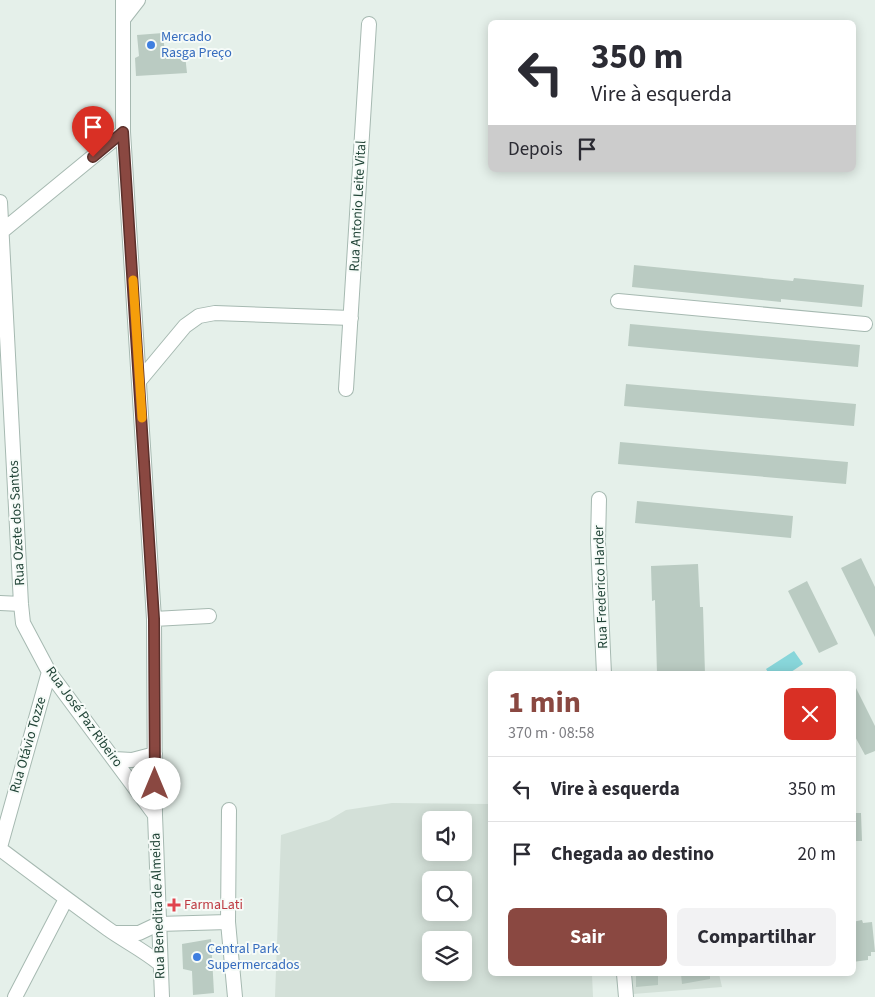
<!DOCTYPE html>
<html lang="pt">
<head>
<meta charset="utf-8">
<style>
	body { margin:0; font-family:"Source Sans 3",sans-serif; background:#f2f2f3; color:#2b2b33; height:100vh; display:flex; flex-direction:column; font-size:19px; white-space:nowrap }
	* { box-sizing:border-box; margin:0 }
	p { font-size:16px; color:#7c7c81 }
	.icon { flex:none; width:28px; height:28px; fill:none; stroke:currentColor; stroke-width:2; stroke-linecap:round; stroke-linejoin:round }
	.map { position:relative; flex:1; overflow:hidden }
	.drawer { position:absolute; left:488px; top:671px; width:368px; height:305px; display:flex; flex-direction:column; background:#fff; border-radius:8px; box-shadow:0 2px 12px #0003 }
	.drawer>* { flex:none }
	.top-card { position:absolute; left:488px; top:20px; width:368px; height:152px; border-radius:8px; box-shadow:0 2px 12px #0003; background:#fff; color:#2b2b33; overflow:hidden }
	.buttons { position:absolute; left:422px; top:811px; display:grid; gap:10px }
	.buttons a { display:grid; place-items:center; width:50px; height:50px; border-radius:8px; background:#fff; box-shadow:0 2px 12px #0003; font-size:25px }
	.pin { position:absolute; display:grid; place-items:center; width:42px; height:42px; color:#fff; margin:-51px -21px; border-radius:50% 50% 50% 0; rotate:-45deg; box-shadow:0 0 5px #0007 }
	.pin .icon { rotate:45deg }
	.me { position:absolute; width:55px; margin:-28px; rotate:0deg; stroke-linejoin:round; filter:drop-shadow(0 0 4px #0008) }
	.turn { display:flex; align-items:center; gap:18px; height:105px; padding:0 20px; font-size:22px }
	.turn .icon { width:65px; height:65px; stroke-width:2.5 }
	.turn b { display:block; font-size:35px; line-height:42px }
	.then { display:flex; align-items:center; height:48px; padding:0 20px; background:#0003; gap:10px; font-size:19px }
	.round { display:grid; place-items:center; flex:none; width:52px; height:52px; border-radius:8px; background:#f2f2f3 }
	.head { display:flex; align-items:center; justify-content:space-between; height:85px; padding:0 20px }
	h1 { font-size:30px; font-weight:700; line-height:38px; color:#8a4841 }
	.action { display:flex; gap:10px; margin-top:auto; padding:10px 20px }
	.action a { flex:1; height:58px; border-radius:8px; background:#8a4841; color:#fff; font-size:20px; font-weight:700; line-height:58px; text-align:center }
	.action a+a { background:#f2f2f3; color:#2b2b33 }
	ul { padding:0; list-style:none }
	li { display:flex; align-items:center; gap:15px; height:65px; padding:0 20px; border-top:1px solid #e1e1e2 }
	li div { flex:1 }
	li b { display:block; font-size:19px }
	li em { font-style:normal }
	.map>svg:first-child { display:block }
</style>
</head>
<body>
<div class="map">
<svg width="875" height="997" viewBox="0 0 875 997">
	<rect width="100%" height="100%" fill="#e5f0ea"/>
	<path fill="#d3e0d8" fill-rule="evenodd" d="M 392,803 L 490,804 L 490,974 L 592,974 L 593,997 L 275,997 L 281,835 L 329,820 L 346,810 ZM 431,820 L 464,820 L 464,852 L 431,852 ZM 431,880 L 464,880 L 464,912 L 431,912 ZM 431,940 L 464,940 L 464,972 L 431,972 Z
		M 632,974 L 719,974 L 722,987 L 633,994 Z"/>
	<path fill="#88d6da" d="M 794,651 L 803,664 L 788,674 L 769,674 L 766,669 Z"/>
	<path fill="#bacbc2" d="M 163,33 L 165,55 L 185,55 L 187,73 L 136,76 L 135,58 L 139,56 L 137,35 Z
		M 634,265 L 793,281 L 794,278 L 864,285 L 862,307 L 781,299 L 781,302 L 632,287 Z
		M 630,324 L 860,345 L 858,367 L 628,346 Z
		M 626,384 L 856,404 L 854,426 L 624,406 Z
		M 620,442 L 848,462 L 846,484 L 618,464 Z
		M 637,501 L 793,516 L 791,538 L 635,523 Z
		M 861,558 L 875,587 L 875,637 L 841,568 Z
		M 698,564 L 700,607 L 703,607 L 705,674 L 657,674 L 655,600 L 652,601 L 651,566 Z
		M 807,581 L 838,644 L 819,653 L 788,591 Z
		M 852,680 L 875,726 L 875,751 L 865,755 L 852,731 Z
		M 852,813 L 861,813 L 862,841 L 852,841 Z
		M 862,920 L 863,923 L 872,922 L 875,952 L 871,952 L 871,956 L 868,956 L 868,960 L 852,962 L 852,922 Z
		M 211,939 L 214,993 L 193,995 L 192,971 L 183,969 L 182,944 Z
		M 636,974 L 658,974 L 658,985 L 636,987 Z
		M 681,974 L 710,974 L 710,979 L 682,984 Z"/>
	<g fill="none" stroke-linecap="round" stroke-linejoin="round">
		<g stroke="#a6b9b1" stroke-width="16">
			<path id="street" d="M 123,0 L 123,132 L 154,619 L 155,815 L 162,997
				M 124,18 L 138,0
				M 0,202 L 21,604 L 23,623 L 49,672 L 155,815
				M 1,232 L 123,132
				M 618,301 L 865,324
				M 140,380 L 185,326 L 199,316 L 215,313 L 351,318
				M 346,389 L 369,24
				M 599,499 L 598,542 L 604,674
				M 0,603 L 21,604
				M 154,619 L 209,616
				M 114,759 L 132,760 L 155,754
				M 229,810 L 228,922 L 235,997
				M 0,847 L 49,672
				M 0,849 C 36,876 72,903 108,929 C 125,941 143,950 159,963
				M 117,933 L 139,933 L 158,924 L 228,922
				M 624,974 L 626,997
				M 15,997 L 66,899"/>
		</g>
		<use href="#street" stroke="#fff" stroke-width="14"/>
	</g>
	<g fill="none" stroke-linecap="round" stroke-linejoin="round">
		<g stroke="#5a2f2a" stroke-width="12">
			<path id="route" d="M 93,157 L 123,132 L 154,619 L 155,784"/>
		</g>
		<use href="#route" stroke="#8a4841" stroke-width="9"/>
		<path stroke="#f59e0b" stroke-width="9" d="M 133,280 L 142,418"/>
	</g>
	<g fill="#3f7fe0" stroke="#f6fbf8" stroke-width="2">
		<circle cx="151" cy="45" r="5"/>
		<circle cx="197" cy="957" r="5"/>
	</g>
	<path fill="#e0444e" stroke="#f6fbf8" stroke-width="2" d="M171.5 897.5h5v5h5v5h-5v5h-5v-5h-5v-5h5z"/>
	<g text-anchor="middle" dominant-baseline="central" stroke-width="4" stroke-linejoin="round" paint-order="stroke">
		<g font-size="14" fill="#366cbe" stroke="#f6fbf8" text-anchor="start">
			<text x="161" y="37">Mercado<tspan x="161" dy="16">Rasga Preço</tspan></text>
			<text x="207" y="949">Central Park<tspan x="207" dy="16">Supermercados</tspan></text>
		</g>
		<g font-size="14" fill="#214437" stroke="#f6fbf8">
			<text transform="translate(358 206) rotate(-87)">Rua Antonio Leite Vital</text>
			<text transform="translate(17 523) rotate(-93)">Rua Ozete dos Santos</text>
			<text transform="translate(601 587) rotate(-92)">Rua Frederico Harder</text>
			<text transform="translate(84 717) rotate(54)">Rua José Paz Ribeiro</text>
			<text transform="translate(28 745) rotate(-74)">Rua Otávio Tozze</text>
			<text transform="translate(158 906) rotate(-92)">Rua Benedita de Almeida</text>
		</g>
		<g font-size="14" fill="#be3a42" stroke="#f6fbf8" text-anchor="start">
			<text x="184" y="905">FarmaLati</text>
		</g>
	</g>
</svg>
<div class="buttons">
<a><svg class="icon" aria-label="sound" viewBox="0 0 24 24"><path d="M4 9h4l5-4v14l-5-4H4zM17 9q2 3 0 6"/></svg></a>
<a><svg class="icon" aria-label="search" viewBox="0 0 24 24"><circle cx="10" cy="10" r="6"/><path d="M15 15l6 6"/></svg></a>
<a><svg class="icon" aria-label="layers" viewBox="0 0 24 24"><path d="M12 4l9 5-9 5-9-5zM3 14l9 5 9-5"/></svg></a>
</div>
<div class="pin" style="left:93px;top:157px;background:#d93025"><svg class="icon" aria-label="arrive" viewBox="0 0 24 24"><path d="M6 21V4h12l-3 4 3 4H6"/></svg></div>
<svg class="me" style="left:155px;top:784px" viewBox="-20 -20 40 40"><circle r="19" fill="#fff"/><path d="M0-13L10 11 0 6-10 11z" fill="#8a4841"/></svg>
<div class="top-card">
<div class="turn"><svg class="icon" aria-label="left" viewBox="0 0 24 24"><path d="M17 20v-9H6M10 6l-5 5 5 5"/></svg><div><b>350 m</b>Vire à esquerda</div></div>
<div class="then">Depois<svg class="icon" aria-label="arrive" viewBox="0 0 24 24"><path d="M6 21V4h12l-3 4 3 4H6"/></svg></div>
</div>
<section class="drawer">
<div class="head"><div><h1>1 min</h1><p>370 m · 08:58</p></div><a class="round" style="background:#d93025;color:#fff"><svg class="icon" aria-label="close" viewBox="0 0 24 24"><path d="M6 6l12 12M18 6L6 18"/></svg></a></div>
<ul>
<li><svg class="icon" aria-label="left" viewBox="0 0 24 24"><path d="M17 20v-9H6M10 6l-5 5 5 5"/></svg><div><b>Vire à esquerda</b></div><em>350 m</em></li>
<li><svg class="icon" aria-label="arrive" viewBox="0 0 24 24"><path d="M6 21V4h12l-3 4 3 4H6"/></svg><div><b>Chegada ao destino</b></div><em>20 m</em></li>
</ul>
<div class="action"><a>Sair</a><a>Compartilhar</a></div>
</section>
</div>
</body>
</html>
